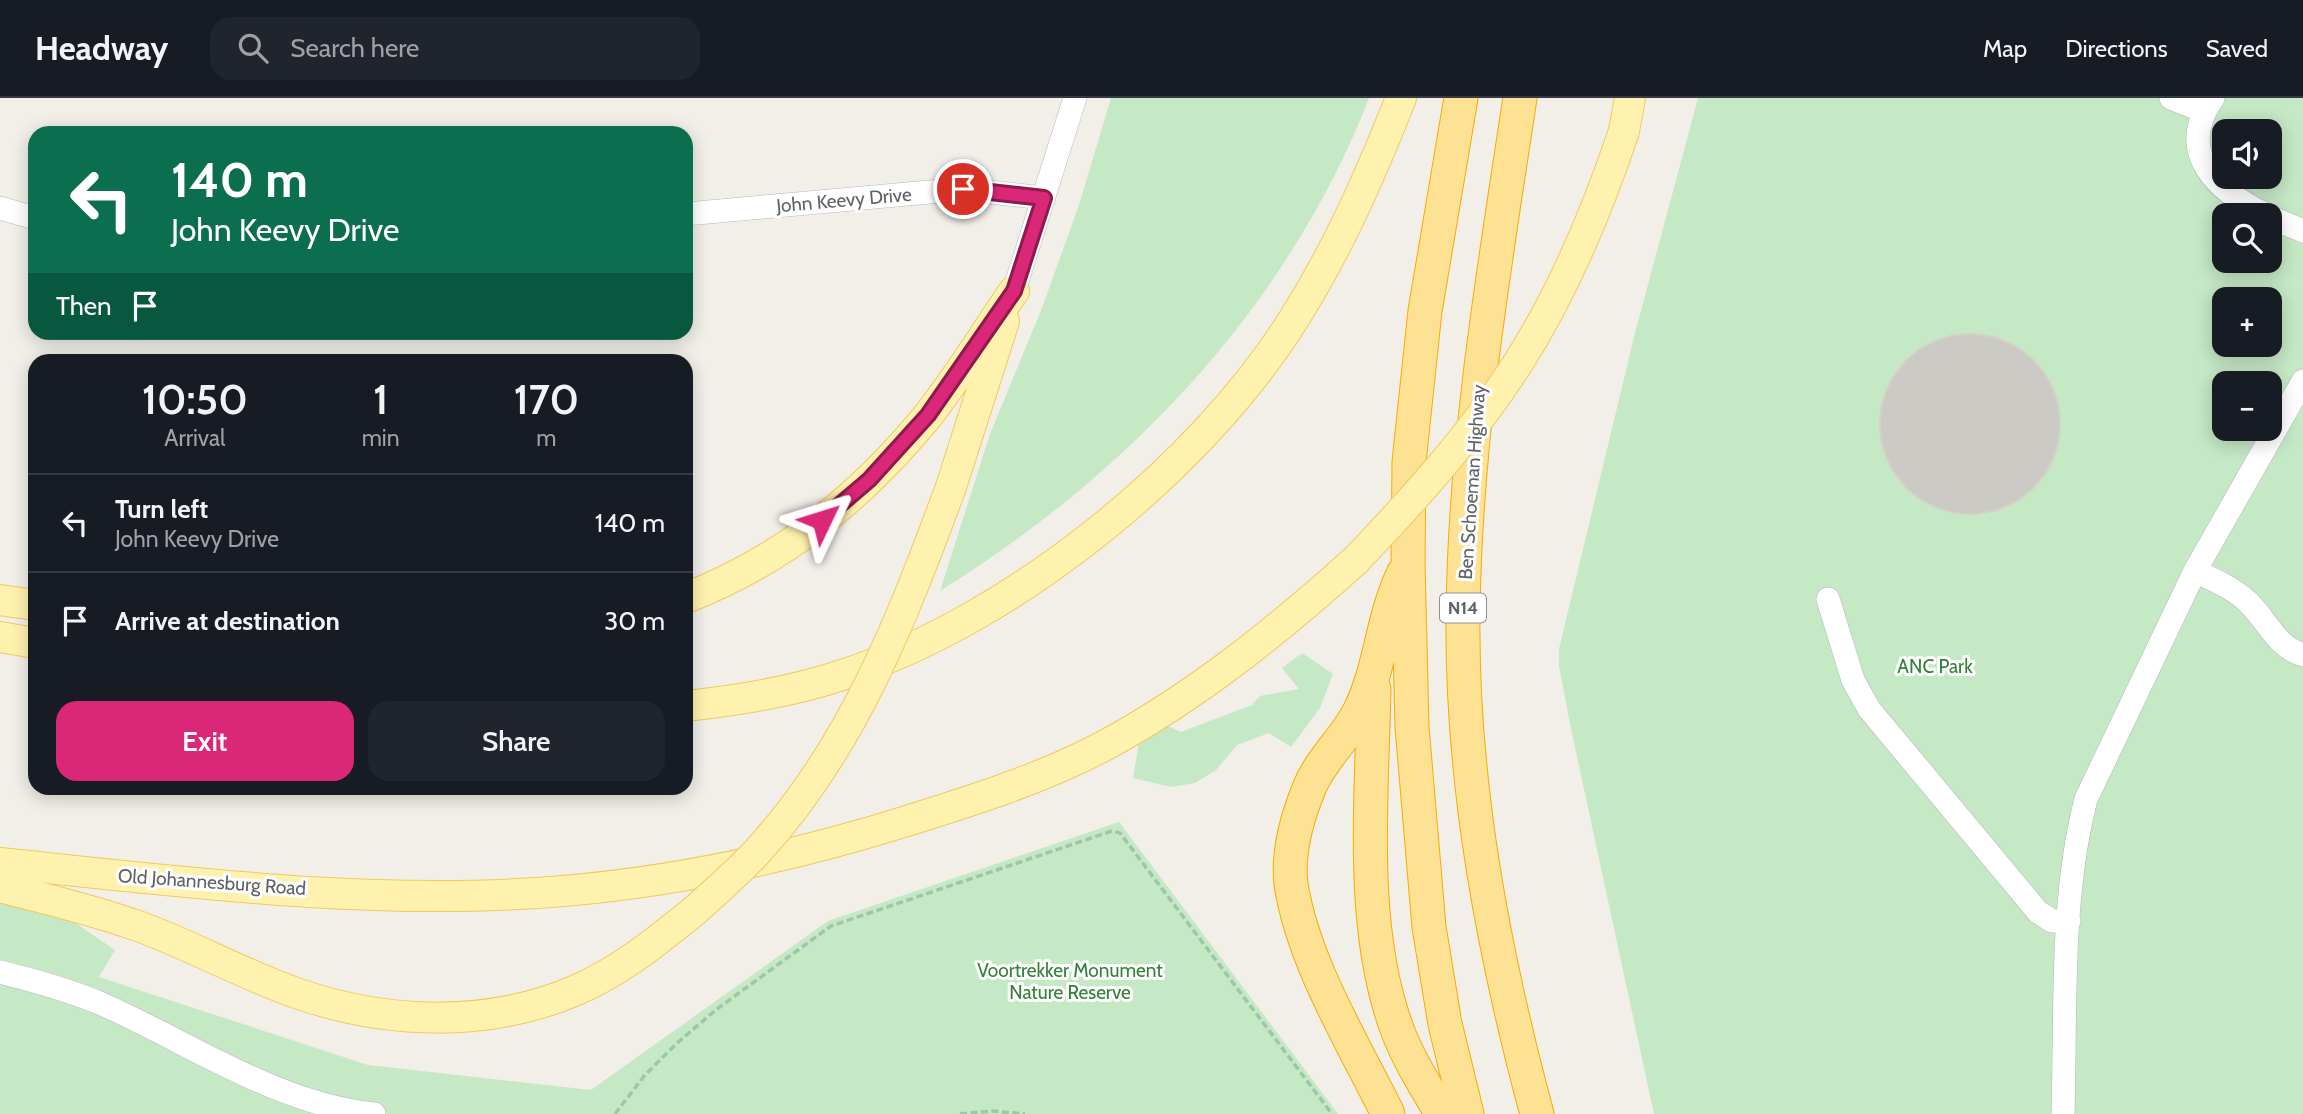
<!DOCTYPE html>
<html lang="en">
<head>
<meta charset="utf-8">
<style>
	body { margin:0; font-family:Cabin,sans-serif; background:#20242c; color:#f1f3f6; height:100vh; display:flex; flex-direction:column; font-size:26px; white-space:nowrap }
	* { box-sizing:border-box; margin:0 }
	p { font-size:23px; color:#9ea1a6 }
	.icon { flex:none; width:38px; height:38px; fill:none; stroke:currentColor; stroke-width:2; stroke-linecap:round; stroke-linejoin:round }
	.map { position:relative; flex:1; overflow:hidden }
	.details { position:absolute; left:28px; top:256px; width:665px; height:441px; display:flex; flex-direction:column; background:#171b24; border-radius:21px; box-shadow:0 4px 18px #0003 }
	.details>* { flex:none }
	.guide { position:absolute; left:28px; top:28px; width:665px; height:214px; border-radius:21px; box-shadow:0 4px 18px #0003; background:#0b6e4f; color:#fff; overflow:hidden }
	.tools { position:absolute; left:2212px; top:21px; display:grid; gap:14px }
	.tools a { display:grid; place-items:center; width:70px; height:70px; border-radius:14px; background:#171b24; box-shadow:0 4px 18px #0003; font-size:35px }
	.pin { position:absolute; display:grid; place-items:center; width:60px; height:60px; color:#fff; margin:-30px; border:4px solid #fff; border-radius:50%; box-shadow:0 2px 7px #0007 }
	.me { position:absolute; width:77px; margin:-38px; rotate:49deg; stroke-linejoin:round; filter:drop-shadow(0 0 5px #0008) }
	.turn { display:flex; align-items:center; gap:24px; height:147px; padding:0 28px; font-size:32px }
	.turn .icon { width:91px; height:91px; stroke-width:2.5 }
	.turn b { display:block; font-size:49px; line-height:60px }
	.then { display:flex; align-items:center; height:66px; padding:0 28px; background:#0003; gap:14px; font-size:26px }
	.eta { display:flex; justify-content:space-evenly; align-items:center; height:119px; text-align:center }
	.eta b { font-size:42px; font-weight:600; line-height:49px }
	.button { display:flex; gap:14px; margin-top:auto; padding:14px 28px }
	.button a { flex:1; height:80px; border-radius:21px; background:#db2777; color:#fff; font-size:28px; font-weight:600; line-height:80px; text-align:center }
	.button a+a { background:#20242c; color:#f1f3f6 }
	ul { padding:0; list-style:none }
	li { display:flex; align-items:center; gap:21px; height:98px; padding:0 28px; border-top:2px solid #363941 }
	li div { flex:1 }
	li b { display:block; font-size:26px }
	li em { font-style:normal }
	header { display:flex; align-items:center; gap:42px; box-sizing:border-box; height:98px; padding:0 35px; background:#171b24; border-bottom:2px solid #363941 }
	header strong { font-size:33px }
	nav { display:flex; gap:38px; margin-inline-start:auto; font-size:24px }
	.search { width:490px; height:63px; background:#20242c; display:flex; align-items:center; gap:18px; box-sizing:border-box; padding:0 24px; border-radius:21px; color:#9ea1a6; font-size:26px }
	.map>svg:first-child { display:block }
</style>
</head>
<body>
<header>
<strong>Headway</strong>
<div class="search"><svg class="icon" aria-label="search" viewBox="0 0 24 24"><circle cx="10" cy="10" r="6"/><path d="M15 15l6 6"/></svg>Search here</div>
<nav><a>Map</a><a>Directions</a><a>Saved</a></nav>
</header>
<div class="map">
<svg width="2303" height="1016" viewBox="0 0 2303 1016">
	<rect width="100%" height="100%" fill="#f1efe8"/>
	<path fill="#c5e8c5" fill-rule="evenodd" d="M 1111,0 L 1369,0 C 1288,209 1128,376 940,493 L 990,336 L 1042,210 L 1079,107 Z
		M 1698,0 L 2303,0 L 2303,1016 L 1654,1016 L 1570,626 L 1559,568 L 1559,551 L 1634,239 ZM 2224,33 L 2270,33 L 2270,79 L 2224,79 ZM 2224,117 L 2270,117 L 2270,163 L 2224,163 ZM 2224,201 L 2270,201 L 2270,247 L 2224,247 ZM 2224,285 L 2270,285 L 2270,331 L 2224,331 Z
		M 1302,555 L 1333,576 L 1320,610 L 1291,649 L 1269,635 L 1237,647 L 1216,672 L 1195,685 L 1171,689 L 1133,680 L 1140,639 L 1155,622 L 1181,634 L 1252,607 L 1260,598 L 1299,591 L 1282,570 Z
		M 1119,724 L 1338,1016 L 0,1016 L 0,801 L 71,822 L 115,852 L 99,879 L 368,967 L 591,992 L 828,823 Z"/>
	<path fill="#cccac5" stroke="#d6d1c6" stroke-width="2" d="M1880 326a90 90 0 1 1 180 0a90 90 0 1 1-180 0Z"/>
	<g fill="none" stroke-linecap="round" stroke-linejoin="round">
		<g stroke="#b5b8bc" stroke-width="24">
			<path id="minor" d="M 2171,0 L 2204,13
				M 2213,0 C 2174,55 2218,94 2267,117
				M 0,110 L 35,120
				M 686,116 L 963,91 L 1044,100
				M 2270,119 L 2303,133
				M 1014,193 L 1075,0
				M 2195,473 C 2214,482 2233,490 2248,504 C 2267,522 2276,549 2303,557
				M 1828,501 L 1853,582 L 1869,611 L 2038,814 L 2052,823 L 2069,823
				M 0,874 C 35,883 69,892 102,906 C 190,945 277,1006 374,1016
				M 2063,1016 C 2066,912 2060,802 2086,701 L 2195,473 L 2303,283"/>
		</g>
		<g stroke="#f2c960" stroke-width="32">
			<path id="major" d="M 1624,33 L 1630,0
				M 951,389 L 1004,223
				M 686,500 C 783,462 859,401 926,320 C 958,280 985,235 1014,193
				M 0,502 L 35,507
				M 0,539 L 35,545
				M 686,608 C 739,602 791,594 842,577 C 1011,523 1202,369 1295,219 C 1339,149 1371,76 1401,0
				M 0,765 C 182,784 381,809 563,793 C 680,783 799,757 910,722 C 974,702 1040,681 1100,650 C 1194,600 1277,533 1356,462
				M 0,789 C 47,801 93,812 138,828 C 193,848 244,877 299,896 C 387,926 487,930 574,893 C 618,875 657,843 693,814"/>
		</g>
		<g stroke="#f9ab00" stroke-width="35">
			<path id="highway" d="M 1461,0 L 1425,213 L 1409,364 L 1408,464 L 1412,629 L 1429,829 L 1445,926 L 1467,1016
				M 1520,0 C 1494,171 1465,342 1463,515 C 1461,684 1493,853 1537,1016
				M 1374,591 C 1372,700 1359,828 1397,931 C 1408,961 1426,989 1442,1016
				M 1388,1016 C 1353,945 1303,864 1291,786 C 1287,753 1298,717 1310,688 C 1322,660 1347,639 1360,612 C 1381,569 1382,520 1403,476"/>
		</g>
		<path stroke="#9cc7a9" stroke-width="3.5" stroke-dasharray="7 3.5" stroke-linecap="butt" d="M 615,1016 L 645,977 L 676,946 L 717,911 L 831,828 L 1112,733 L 1120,735 L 1332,1016
			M 960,1016 L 992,1013 L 1025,1016"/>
		<use href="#minor" stroke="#fff" stroke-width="23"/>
		<use href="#major" stroke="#fff2af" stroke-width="30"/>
		<use href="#highway" stroke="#fde293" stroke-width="33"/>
		<g stroke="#f2c960" stroke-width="32" stroke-linecap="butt">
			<path id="major-bridge" d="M 1356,462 C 1414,401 1472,337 1518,265 C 1564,193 1597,114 1624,33
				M 693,814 C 714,795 736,776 756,755 C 853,650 902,521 951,389"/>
		</g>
		<use href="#major-bridge" stroke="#fff2af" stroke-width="30"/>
	</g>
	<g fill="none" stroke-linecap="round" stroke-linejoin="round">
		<g stroke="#8e194d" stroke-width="18">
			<path id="route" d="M 822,422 L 869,382 L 928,317 L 1014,193 L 1044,100 L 963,91"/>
		</g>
		<use href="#route" stroke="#db2777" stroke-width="12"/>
	</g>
	<g text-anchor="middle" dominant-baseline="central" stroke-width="6" stroke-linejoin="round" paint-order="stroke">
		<rect fill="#fff" stroke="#8f9295" stroke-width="2" x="1440" y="495.5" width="46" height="29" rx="5"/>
		<g font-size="18" font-weight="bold" fill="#5f6368">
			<text x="1463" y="510">N14</text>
		</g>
		<g font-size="19" fill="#5f6368" stroke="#fff">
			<text transform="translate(844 102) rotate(-5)">John Keevy Drive</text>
			<text transform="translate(1472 384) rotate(-86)">Ben Schoeman Highway</text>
			<text transform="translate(212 784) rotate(4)">Old Johannesburg Road</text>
		</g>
		<g font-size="19" fill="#348238" stroke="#fff">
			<text x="1935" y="568">ANC Park</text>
			<text x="1070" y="872">Voortrekker Monument<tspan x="1070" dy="22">Nature Reserve</tspan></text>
		</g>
	</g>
</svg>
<div class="tools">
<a><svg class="icon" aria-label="sound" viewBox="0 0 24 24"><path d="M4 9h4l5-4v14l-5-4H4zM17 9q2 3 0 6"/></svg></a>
<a><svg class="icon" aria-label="search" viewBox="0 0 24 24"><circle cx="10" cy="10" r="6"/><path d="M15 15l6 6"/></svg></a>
<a>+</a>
<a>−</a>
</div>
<div class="pin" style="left:963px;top:91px;background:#d93025"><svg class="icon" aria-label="arrive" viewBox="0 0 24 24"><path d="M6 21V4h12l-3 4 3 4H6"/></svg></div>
<svg class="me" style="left:822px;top:422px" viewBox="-20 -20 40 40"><path d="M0-17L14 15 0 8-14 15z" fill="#db2777" stroke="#fff" stroke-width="4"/></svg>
<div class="guide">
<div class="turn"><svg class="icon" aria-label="left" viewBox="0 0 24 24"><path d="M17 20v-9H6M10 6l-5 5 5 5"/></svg><div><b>140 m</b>John Keevy Drive</div></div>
<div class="then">Then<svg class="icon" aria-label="arrive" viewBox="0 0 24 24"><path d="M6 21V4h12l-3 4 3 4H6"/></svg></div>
</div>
<section class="details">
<div class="eta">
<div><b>10:50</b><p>Arrival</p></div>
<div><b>1</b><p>min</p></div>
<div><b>170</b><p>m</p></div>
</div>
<ul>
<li><svg class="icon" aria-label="left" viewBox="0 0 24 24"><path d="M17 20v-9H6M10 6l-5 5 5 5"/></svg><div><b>Turn left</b><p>John Keevy Drive</p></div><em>140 m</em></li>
<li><svg class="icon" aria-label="arrive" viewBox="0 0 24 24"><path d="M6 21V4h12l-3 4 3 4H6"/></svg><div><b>Arrive at destination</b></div><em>30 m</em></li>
</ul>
<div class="button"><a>Exit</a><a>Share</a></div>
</section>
</div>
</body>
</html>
